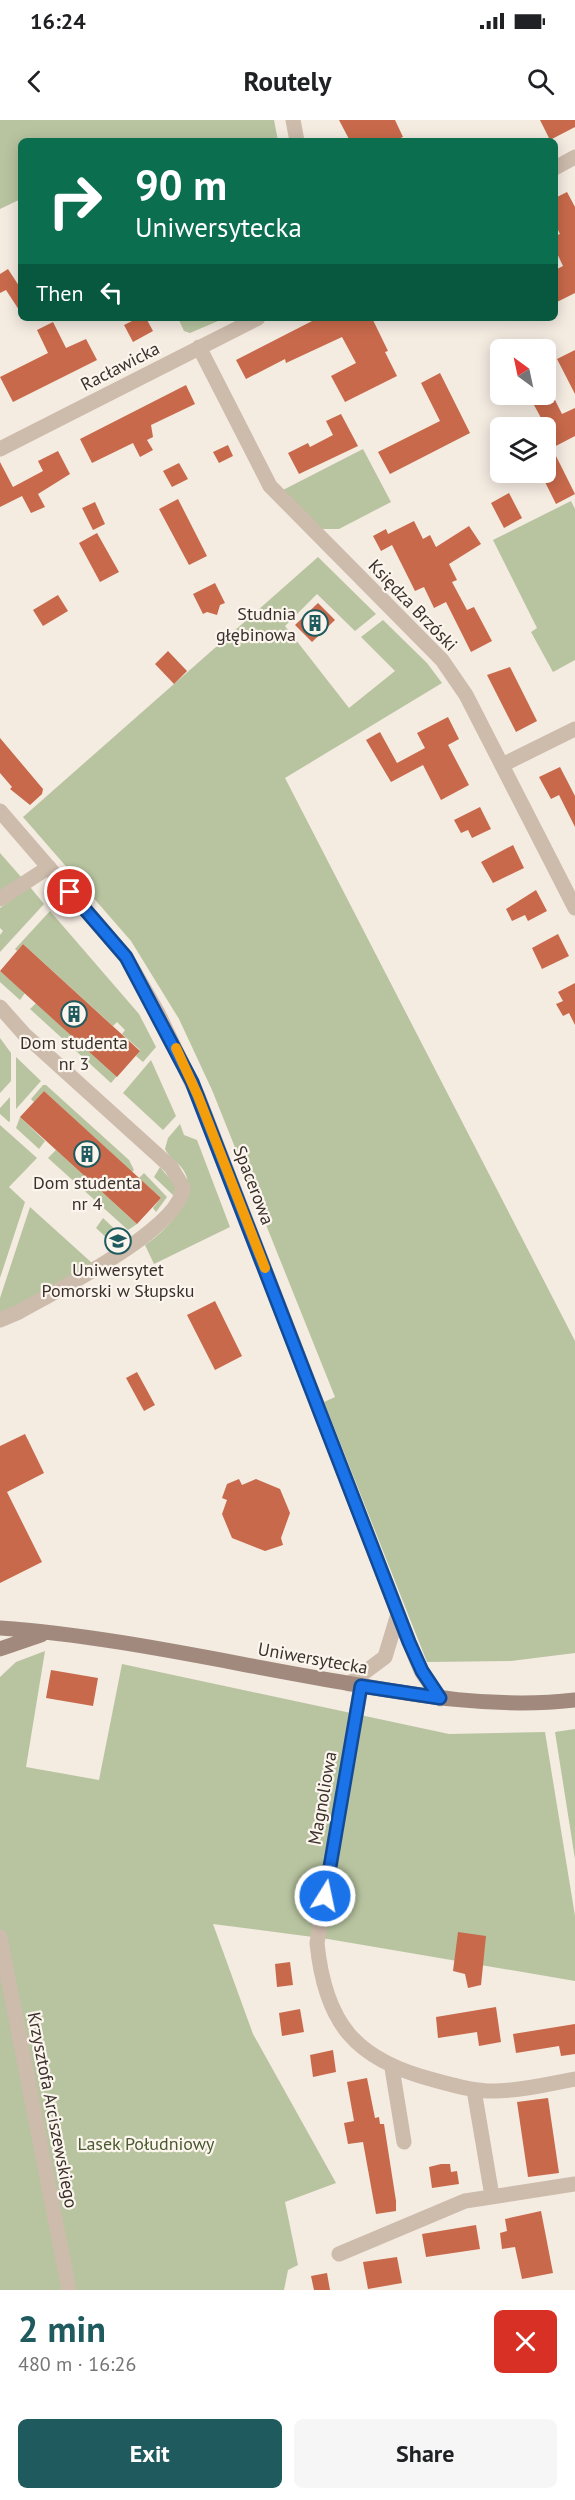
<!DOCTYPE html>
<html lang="en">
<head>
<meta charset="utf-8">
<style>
	body { margin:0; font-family:"PT Sans",sans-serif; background:#f6f6f6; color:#202124; height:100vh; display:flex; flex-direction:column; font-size:22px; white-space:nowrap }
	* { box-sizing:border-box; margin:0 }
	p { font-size:20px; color:#757577 }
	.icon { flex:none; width:33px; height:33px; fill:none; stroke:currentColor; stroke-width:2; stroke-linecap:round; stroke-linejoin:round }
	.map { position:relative; height:2170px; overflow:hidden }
	.panel { display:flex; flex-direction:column; background:#fff; flex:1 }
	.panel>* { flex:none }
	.top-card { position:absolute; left:18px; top:18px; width:540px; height:183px; border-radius:9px; box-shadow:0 3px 15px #0003; background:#0b6e4f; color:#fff; overflow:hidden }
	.needle { width:39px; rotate:327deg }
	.controls { position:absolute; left:490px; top:219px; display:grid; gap:12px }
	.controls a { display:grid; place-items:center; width:66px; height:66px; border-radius:9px; background:#fff; box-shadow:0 3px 15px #0003; font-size:30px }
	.pin { position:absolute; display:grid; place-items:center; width:51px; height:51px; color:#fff; margin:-26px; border:3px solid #fff; border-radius:50%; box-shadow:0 2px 6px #0007 }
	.me { position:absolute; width:66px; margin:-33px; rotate:10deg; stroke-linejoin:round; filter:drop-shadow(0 0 4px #0008) }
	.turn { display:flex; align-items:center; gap:21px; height:126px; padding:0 18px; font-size:27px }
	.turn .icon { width:78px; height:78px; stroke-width:2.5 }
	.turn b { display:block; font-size:42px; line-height:51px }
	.then { display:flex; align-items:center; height:57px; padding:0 18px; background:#0003; gap:12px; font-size:22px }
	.round { display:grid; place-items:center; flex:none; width:63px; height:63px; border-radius:9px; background:#f6f6f6 }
	.summary { display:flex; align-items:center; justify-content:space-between; height:102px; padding:0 18px }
	h1 { font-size:36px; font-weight:700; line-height:45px; color:#1f5a5e }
	.primary-button { display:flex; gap:12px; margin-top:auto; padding:12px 18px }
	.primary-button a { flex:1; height:69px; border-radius:9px; background:#1f5a5e; color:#fff; font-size:24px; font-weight:700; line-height:69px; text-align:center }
	.primary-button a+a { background:#f6f6f6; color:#202124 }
	.status { display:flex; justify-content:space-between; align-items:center; height:42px; padding:0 30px; background:#fff; direction:ltr }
	.status svg { height:16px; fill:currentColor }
	header { display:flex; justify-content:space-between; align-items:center; height:78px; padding:0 18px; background:#fff; font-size:27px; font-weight:700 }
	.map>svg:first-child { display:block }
</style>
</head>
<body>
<div class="status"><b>16:24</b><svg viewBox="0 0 49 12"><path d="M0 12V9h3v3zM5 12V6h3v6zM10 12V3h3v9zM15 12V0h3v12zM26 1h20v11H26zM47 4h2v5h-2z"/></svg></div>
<header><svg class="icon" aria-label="back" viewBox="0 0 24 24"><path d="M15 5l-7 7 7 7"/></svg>Routely<svg class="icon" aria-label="search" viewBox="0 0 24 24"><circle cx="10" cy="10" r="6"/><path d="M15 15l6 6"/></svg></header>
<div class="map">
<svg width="575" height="2170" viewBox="0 0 575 2170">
	<rect width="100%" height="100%" fill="#f4ebe1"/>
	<path fill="#b8c4a0" d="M 0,0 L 274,0 L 278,21 L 21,21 L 21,79 L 0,89 Z
		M 178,198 L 225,198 L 190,213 L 184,211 Z
		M 363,329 L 391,382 L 339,409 L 320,409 L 283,370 Z
		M 571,381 L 575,389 L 575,540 L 553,552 L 531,512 L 537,508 L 493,420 Z
		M 318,437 L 376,494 L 355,511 L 317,474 L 285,506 L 349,588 L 395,551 L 361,517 L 383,500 L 427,543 L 442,563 L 285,658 L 575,1221 L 575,1533 L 511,1541 L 427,1542 L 324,1282 L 335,1277 L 212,970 L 179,899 L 131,821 L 23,697 Z
		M 0,733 L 22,758 L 0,772 Z
		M 30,767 L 44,784 L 0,832 L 0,815 L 3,811 L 0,808 L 0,788 Z
		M 50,791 L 139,894 L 156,927 L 143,942 L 136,936 L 140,930 L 122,914 L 125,910 L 117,902 L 113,906 L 23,824 L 17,831 L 15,829 Z
		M 0,851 L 25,873 L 20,880 L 0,862 Z
		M 36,883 L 117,956 L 111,963 L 30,889 Z
		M 0,918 L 11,933 L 11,961 L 0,973 Z
		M 16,937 L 41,961 L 16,989 Z
		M 151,940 L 176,996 L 163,1010 L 123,973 Z
		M 43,965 L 46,965 L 129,1040 L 134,1050 L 132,1052 L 44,971 L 34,982 L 31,979 Z
		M 10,977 L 10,1001 L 9,1002 L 0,994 L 0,988 Z
		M 20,997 L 45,1021 L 39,1029 L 16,1008 Z
		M 180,1004 L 184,1015 L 197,1020 L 230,1107 L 154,1144 L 145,1125 C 164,1112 196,1082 186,1055 C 182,1044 170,1040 165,1029 L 168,1018 Z
		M 0,1005 L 37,1038 L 9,1067 L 25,1082 L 0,1158 Z
		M 56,1030 L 137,1104 L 128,1110 L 48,1038 Z
		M 160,1047 L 176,1066 L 174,1076 L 154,1057 Z
		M 144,1053 L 167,1077 L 156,1092 L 153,1088 L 161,1078 L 139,1058 Z
		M 30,1087 L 92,1143 L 18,1187 L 0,1193 L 0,1178 Z
		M 103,1098 L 121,1115 L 110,1121 L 96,1108 Z
		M 45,1531 L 26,1647 L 99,1660 L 122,1544 L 449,1614 L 545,1612 L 575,1796 L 575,1861 L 328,1819 L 213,1804 L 253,1914 L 336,2063 L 285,2082 L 298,2145 L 288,2150 L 284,2170 L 0,2170 L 0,1557 L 16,1542 Z
		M 575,1609 L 575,1739 L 555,1612 Z"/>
	<path fill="#c8694b" d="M 339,0 L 395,0 L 403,17 L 393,21 L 350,21 Z
		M 540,0 L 575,0 L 575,7 L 550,20 Z
		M 567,72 L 575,87 L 575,173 L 555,183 L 555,150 L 563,146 L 555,129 L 555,116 L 560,114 L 555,104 L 555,78 Z
		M 8,149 L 21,169 L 21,193 L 6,170 L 0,173 L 0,154 Z
		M 138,198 L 146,198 L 153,211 L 133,222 L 124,205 Z
		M 318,198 L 372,198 L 388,231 L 385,232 L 397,256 L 345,282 L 331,256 L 356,243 L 342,217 L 286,243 L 285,239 L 246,259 L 236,240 Z
		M 53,202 L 66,228 L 86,219 L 97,240 L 13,282 L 0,257 L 48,233 L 37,210 Z
		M 575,230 L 575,274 L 557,239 Z
		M 440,253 L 470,313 L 390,354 L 378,332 L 440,301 L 421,263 Z
		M 186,265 L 195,284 L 151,305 L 153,317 L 147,320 L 153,330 L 140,337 L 133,323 L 92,343 L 80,319 Z
		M 528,274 L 552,274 L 562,294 L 575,288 L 575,316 L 552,328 L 575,374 L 556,384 L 540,352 L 546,352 L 546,307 Z
		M 341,294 L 358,326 L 299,354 L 288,333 L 308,323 L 310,327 L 333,315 L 326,301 Z
		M 228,325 L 233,336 L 219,343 L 213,332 Z
		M 58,331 L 70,354 L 38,374 L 45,387 L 31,393 L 22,376 L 0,387 L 0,342 L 13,367 L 43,351 L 38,341 Z
		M 179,343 L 188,359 L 172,367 L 163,351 Z
		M 509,373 L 522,398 L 504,408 L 491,383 Z
		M 178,379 L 207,436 L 189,445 L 159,389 Z
		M 95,382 L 105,404 L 93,410 L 82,388 Z
		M 414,401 L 423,419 L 430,415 L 436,427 L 469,406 L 481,424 L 449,444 L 457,460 L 452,462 L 467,490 L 474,487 L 492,521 L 471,532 L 446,482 L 434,488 L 424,467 L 415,471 L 392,425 L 381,431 L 373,416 L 386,409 L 388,414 Z
		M 97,413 L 119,452 L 100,462 L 79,423 Z
		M 215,463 L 225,483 L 220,485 L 217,495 L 207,492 L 203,494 L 193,474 Z
		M 58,475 L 68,491 L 43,506 L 33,490 Z
		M 318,483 L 335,500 L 312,522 L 295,505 Z
		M 168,531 L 187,551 L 174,564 L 155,544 Z
		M 510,547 L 537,601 L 516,612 L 487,555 Z
		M 448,597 L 459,619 L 448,625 L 469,665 L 441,680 L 423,645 L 391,662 L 366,620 L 380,612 L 397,643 L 425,628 L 417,613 Z
		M 0,618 L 43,669 L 42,674 L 30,685 L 10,669 L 12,667 L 0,653 Z
		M 560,647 L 575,676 L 575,707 L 559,675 L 551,679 L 539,657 Z
		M 480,687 L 491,709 L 472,718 L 468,710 L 461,713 L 454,700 Z
		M 513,725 L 524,748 L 493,763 L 481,742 Z
		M 536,770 L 547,791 L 528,801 L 525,795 L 512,801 L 506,789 Z
		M 558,814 L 569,836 L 542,849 L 532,828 Z
		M 23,824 L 140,931 L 117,957 L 0,851 Z
		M 575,863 L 575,905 L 569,893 L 563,896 L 556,884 L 563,881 L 558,872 Z
		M 44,971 L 161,1078 L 137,1104 L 20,997 Z
		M 215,1181 L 242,1236 L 215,1250 L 187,1195 Z
		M 137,1252 L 155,1285 L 144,1291 L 126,1258 Z
		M 25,1314 L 44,1353 L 7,1372 L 42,1442 L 0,1463 L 0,1326 Z
		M 239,1359 L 242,1365 L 256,1359 L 280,1369 L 290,1393 L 281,1418 L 283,1425 L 265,1431 L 232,1418 L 222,1394 L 227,1380 L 222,1378 L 227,1364 Z
		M 51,1550 L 98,1558 L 93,1586 L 46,1578 Z
		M 458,1812 L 486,1816 L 481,1865 L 468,1868 L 465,1854 L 453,1851 Z
		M 290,1842 L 293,1865 L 277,1867 L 275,1844 Z
		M 496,1887 L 501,1922 L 479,1926 L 477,1912 L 438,1918 L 436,1897 Z
		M 300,1889 L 304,1912 L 282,1916 L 279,1893 Z
		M 575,1904 L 575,1934 L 561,1936 L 559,1926 L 516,1933 L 513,1914 Z
		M 333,1930 L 336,1952 L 313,1957 L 310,1935 Z
		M 367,1958 L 375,1998 L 379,1997 L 380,2004 L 384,2004 L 396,2081 L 396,2091 L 376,2094 L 363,2022 L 348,2024 L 344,2003 L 354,2001 L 347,1962 Z
		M 548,1978 L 559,2053 L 528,2057 L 517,1982 Z
		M 441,2044 L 450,2044 L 451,2052 L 457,2051 L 459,2064 L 432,2068 L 429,2047 Z
		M 541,2091 L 553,2153 L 522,2159 L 515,2127 L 502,2129 L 500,2113 L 507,2111 L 505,2099 Z
		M 476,2105 L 480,2129 L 426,2137 L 422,2114 Z
		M 397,2137 L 402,2163 L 368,2169 L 363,2142 Z
		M 327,2153 L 330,2170 L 314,2170 L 311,2156 Z"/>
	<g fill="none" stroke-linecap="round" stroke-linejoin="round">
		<path stroke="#cdbbac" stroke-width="15" d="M 293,0 L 297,21
			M 555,48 L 575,37
			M 199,227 L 270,366 L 442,540 L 466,575 L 575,788
			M 0,329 L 258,198
			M 502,645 L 575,609
			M 0,691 L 126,837 L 158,893 L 198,976 L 409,1522 L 421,1551 L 440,1579
			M 0,779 L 49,747
			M 0,887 L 24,914 L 171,1047 L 183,1067 C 182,1108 54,1172 19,1192 L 0,1200
			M 349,1564 L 385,1537 L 398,1494
			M 361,1566 L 317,1823 C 325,1903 355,1940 434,1960 C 453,1965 473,1971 493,1971 C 520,1971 548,1964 575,1959
			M 392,1948 L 404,2022
			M 474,1970 L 492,2076
			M 339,2134 L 465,2081 L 575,2064"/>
		<path stroke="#cdbbac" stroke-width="15" d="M 0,1817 L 69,2170"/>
		<path stroke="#a18a7d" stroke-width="15" d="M 0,1508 C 114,1516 228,1543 341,1562 C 418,1576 497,1589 575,1580
			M 0,1529 L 41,1515"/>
	</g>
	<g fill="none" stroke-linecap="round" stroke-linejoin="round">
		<g stroke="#114b97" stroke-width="15">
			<path id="route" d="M 70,772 L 126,837 L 192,962 L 409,1522 L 422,1551 L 440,1578 L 361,1566 L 325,1776"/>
		</g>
		<use href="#route" stroke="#1a73e8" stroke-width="10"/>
		<path stroke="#f59e0b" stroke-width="10" d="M 176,928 L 198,976 L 265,1148"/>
	</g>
	<defs>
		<g id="building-ring" transform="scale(1.35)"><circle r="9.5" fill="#fbf5ee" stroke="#1f5a5e" stroke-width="1.5"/><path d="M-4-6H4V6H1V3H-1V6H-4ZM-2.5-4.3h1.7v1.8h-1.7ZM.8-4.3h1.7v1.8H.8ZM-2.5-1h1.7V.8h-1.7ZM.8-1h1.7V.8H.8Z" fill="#1f5a5e"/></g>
		<g id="university-ring" transform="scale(1.35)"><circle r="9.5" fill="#fbf5ee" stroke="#1f5a5e" stroke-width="1.5"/><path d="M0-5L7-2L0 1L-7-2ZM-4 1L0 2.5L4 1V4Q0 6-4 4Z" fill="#1f5a5e"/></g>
	</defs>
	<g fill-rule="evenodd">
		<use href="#building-ring" x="315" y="503"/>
		<use href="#building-ring" x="74" y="894"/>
		<use href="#building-ring" x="87" y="1034"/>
		<use href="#university-ring" x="118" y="1121"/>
	</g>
	<g text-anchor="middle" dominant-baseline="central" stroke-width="4.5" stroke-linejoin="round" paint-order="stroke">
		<g font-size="18" fill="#3b302b" stroke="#fbf5ee">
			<text transform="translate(120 246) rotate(-27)">Racławicka</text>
			<text transform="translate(413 485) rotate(46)">Księdza Brzóski</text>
			<text transform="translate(254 1065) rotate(69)">Spacerowa</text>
			<text transform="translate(313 1538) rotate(10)">Uniwersytecka</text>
			<text transform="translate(322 1678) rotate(-80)">Magnoliowa</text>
			<text transform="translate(53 1990) rotate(79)">Krzysztofa Arciszewskiego</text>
		</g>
		<g font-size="18" fill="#3b302b" stroke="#fbf5ee">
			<text x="296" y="493" text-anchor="end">Studnia<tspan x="296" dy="21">głębinowa</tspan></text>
			<text x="74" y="922">Dom studenta<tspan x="74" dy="21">nr 3</tspan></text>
			<text x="87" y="1062">Dom studenta<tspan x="87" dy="21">nr 4</tspan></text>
			<text x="118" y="1149">Uniwersytet<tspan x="118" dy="21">Pomorski w Słupsku</tspan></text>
		</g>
		<g font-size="18" fill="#4a5a2e" stroke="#fbf5ee">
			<text x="146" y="2023">Lasek Południowy</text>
		</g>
	</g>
</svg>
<div class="controls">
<a><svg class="needle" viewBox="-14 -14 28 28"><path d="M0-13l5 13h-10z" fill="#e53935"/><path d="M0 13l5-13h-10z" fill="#757577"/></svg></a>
<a><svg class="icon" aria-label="layers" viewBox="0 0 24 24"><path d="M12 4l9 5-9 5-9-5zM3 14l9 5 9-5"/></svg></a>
</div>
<div class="pin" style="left:70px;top:772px;background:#d93025"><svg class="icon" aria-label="arrive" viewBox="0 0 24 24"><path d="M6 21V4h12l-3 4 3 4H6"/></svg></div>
<svg class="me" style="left:325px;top:1776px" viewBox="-20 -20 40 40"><circle r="17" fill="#1a73e8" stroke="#fff" stroke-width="3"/><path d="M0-11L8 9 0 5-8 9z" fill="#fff"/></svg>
<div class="top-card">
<div class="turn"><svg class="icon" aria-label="right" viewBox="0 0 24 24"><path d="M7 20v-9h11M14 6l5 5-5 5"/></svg><div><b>90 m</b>Uniwersytecka</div></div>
<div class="then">Then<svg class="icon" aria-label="left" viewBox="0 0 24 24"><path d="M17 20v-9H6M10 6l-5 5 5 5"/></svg></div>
</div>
</div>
<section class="panel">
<div class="summary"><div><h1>2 min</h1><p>480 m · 16:26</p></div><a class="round" style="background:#d93025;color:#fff"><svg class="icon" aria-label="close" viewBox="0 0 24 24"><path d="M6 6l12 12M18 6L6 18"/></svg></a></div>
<div class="primary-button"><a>Exit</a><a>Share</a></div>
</section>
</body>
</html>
